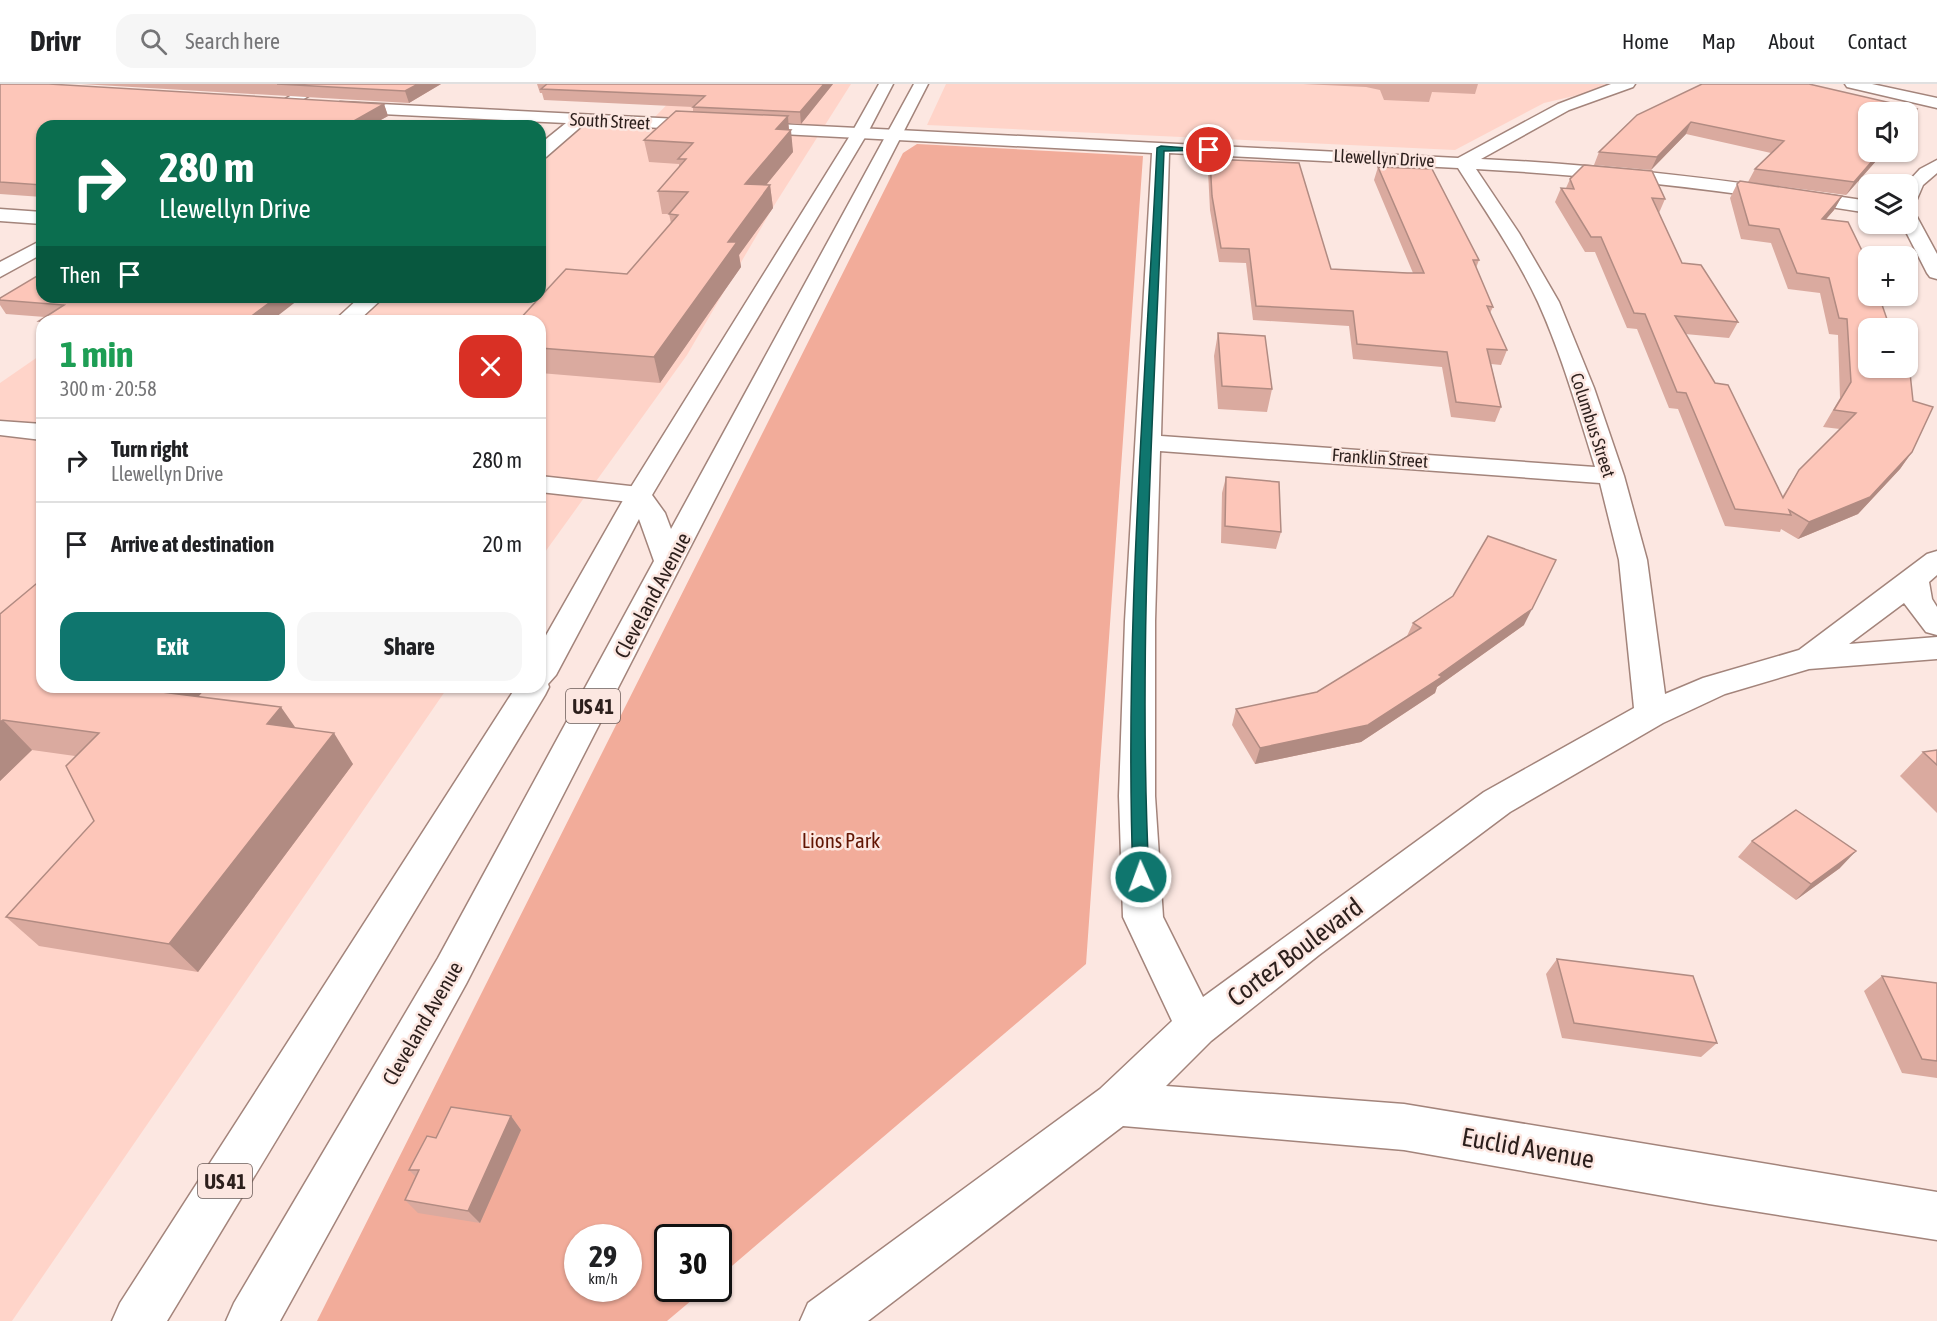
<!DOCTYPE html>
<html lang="en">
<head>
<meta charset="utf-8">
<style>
	body { margin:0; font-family:"Asap Condensed",sans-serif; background:#f6f6f6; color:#202124; height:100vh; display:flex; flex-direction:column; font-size:22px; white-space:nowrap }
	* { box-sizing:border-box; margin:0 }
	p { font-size:20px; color:#757577 }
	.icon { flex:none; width:33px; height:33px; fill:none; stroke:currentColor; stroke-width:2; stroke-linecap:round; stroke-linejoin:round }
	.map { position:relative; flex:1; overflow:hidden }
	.sheet { position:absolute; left:36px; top:231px; width:510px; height:378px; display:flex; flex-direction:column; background:#fff; border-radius:18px; box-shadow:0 2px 4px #0004 }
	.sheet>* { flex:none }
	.guide { position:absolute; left:36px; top:36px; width:510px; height:183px; border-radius:18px; box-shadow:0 2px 4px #0004; background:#0b6e4f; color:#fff; overflow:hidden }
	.fabs { position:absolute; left:1858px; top:18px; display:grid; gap:12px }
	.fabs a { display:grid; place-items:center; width:60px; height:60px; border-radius:12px; background:#fff; box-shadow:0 2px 4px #0004; font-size:30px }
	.speed { position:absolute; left:564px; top:1140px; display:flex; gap:12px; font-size:30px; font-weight:700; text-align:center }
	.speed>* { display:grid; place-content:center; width:78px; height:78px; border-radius:50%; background:#fff; box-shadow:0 2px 4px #0004; line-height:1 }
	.speed small { font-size:15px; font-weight:400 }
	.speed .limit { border:3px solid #111; border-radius:9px; background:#fff; color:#111 }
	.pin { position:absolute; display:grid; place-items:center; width:51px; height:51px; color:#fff; margin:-26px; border:3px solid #fff; border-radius:50%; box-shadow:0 2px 6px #0007 }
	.me { position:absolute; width:66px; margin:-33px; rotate:358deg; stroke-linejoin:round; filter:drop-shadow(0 0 4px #0008) }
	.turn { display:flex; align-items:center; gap:21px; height:126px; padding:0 24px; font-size:27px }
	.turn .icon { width:78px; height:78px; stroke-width:2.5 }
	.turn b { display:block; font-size:42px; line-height:51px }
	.then { display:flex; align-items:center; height:57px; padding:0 24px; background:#0003; gap:12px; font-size:22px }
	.round { display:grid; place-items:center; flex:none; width:63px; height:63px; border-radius:18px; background:#f6f6f6 }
	.overview { display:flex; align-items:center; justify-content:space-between; height:102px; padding:0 24px }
	h1 { font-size:36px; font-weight:700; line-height:45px; color:#1e9e55 }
	.button { display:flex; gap:12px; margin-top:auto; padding:12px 24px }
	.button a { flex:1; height:69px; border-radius:18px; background:#0f766e; color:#fff; font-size:24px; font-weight:700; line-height:69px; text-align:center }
	.button a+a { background:#f6f6f6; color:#202124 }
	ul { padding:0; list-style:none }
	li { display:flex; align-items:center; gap:18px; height:84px; padding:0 24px; border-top:2px solid #e0e0e0 }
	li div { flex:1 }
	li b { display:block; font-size:22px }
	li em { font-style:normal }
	header { display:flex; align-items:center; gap:36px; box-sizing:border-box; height:84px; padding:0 30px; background:#fff; border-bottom:2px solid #e0e0e0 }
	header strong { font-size:28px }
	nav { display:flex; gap:33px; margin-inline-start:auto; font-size:21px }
	.search { width:420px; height:54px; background:#f6f6f6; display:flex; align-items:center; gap:15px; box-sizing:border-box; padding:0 21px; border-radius:18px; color:#757577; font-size:22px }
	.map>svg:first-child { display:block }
</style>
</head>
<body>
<header>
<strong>Drivr</strong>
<div class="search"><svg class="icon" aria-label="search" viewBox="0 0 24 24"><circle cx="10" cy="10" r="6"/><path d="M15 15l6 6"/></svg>Search here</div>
<nav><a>Home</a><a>Map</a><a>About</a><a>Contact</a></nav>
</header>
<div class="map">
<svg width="1937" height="1237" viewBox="0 0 1937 1237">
	<rect width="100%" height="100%" fill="#fce7e1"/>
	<path fill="#ffd4c9" d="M 687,0 L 851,0 L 775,120 L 687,271 L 540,475 L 540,237 L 331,237 L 360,213 L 540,213 L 540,66 L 579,34 L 650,38 Z
		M 946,0 L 1625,0 L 1544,19 L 1455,66 L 927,41 Z
		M 42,270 L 42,603 L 448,603 L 12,1237 L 0,1237 L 0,299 Z"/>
	<path fill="#f2ac9a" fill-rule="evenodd" d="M 917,60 L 1143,72 L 1086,880 L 719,1193 L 718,1154 L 668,1154 L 668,1204 L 705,1205 L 667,1237 L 317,1237 L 903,69 ZM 578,1154 L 628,1154 L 628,1204 L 578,1204 Z"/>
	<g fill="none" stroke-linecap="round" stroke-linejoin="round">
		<g stroke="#a3847b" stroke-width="3">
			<path id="minor" d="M 310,0 L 328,0 L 260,42 L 241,42 Z
				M 1611,0 L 1635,0 L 1633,3 L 1569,26 L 1481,75 C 1612,81 1740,98 1869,117 L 1869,129 C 1738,108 1609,92 1476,85 L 1519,149 L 1559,218 L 1594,304 L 1624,392 L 1647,476 L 1665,610 L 1703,594 L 1799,566 L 1927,470 L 1937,467 L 1937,491 L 1929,498 L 1932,515 L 1937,523 L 1937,551 L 1926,548 L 1904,519 L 1849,560 L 1937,553 L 1937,575 L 1809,585 L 1725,610 L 1663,639 L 1510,728 L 1319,871 L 1211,957 L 1166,1002 L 1404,1020 L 1937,1108 L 1937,1156 L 1709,1120 L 1404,1066 L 1123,1042 L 868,1237 L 800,1237 L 808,1219 L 1100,1005 L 1172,937 L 1123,833 L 1119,712 L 1125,537 L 1152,69 L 584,40 L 546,73 L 540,74 L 540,60 L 566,39 L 340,28 L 332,23 L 340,18 L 1458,74 L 1558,20 ZM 1169,69 L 1458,84 C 1486,128 1516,171 1538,218 C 1562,271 1578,328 1595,383 L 1161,352 ZM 1160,367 L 1600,399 L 1619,476 L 1634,624 L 1484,708 L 1203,913 L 1163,833 L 1155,712 L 1155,537 Z
				M 1845,0 L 1872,0 L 1937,14 L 1937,24 L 1847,3 Z
				M 1937,76 L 1937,89 L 1923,101 L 1914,122 L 1908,123 L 1906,100 L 1920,85 Z
				M 0,125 L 42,128 L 42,140 L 0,137 Z
				M 1908,127 L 1917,133 L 1937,170 L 1937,195 L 1930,193 L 1927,189 L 1902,140 L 1908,140 Z
				M 42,156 L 42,170 L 0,193 L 0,178 Z
				M 360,213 L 384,213 L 358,237 L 334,237 Z
				M 0,337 L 42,340 L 42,356 L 0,351 Z
				M 540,392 L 639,403 L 649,405 L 652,411 L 649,417 L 639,419 L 540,408 Z"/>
		</g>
		<g stroke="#a3847b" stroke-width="3">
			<path id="major" d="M 879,0 L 893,0 L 867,50 L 652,411 L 665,429 L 671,445 L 914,0 L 928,0 L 466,900 L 280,1237 L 226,1237 L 234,1219 L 438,874 L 654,477 L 639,435 L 556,591 L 548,600 L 549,603 L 545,611 L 167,1237 L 112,1237 L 120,1219 L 516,603 L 540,603 L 540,562 L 626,411 L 851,50 Z"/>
		</g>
		<use href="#minor" fill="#fff" fill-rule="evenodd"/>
		<use href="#major" fill="#fff" fill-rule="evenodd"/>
	</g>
	<path fill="#daaa9f" d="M 0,0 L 384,20 L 388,32 L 370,42 L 42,42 L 42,113 L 0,110 Z
		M 81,0 L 441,0 L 409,19 Z
		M 537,0 L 833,0 L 801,40 L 788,39 L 793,68 L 766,101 L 770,101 L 773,124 L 739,171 L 741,183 L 660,299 L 540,289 L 540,237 L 627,190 L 671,139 L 669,130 L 662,130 L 658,107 L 679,83 L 679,80 L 649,78 L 644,56 L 693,28 L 693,23 L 544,16 L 542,9 L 540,9 Z
		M 1303,0 L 1478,0 L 1475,10 L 1432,8 L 1429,18 L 1384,16 L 1380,6 L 1366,3 Z
		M 1637,31 L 1910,37 L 1869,68 L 1884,68 L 1846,111 L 1748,98 L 1755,85 L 1771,69 L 1686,50 L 1651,86 L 1594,81 L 1599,68 Z
		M 1210,75 L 1331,185 L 1413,189 L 1374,96 L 1378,83 L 1479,176 L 1476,184 L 1493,223 L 1490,229 L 1507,266 L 1501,281 L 1491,280 L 1501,323 L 1495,338 L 1451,333 L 1442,283 L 1353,275 L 1349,242 L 1253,236 L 1246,179 L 1219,178 L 1210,126 L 1208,87 Z
		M 1570,95 L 1665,115 L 1659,129 L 1682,179 L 1738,238 L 1729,254 L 1685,250 L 1782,413 L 1799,386 L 1840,345 L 1823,343 L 1840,314 L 1838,251 L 1829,250 L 1820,209 L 1788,205 L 1771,159 L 1741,155 L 1730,114 L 1737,100 L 1842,112 L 1834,126 L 1826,135 L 1912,368 L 1900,385 L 1858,430 L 1798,455 L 1781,445 L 1780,448 L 1725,442 L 1678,325 L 1669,324 L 1637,245 L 1627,244 L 1595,168 L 1585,168 L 1555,118 L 1561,104 L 1566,104 Z
		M 302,213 L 42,237 L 42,241 L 39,237 L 45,233 L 6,230 L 0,221 L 0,214 Z
		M 1218,249 L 1272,305 L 1267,328 L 1218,325 L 1214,272 Z
		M 1226,393 L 1281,448 L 1276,465 L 1221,459 L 1222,409 Z
		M 0,530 L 42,603 L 207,603 L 199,612 L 295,644 L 353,680 L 198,888 L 39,862 L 6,833 L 94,737 L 75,672 L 32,666 L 0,697 Z
		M 1413,539 L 1524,541 L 1437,603 L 1435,609 L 1361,658 L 1255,680 L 1232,641 L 1236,625 L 1317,608 L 1407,552 Z
		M 1937,666 L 1937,729 L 1900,692 L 1923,668 Z
		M 1752,757 L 1840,784 L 1796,816 L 1738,773 Z
		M 1557,875 L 1717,959 L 1701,973 L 1562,954 L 1546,890 Z
		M 1882,892 L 1937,899 L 1937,994 L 1902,989 L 1864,907 Z
		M 511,1032 L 521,1046 L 480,1139 L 418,1129 L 405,1116 L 416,1093 L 409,1086 L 436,1054 Z"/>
	<path fill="#b18b82" d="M 418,0 L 441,0 L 409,19 L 405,7 Z
		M 824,0 L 833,0 L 801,40 L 800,28 Z
		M 384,20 L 388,32 L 370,42 L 345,42 Z
		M 1917,25 L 1910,37 L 1908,40 L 1908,36 Z
		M 788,32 L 789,48 L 791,46 L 793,68 L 748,123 L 745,100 L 776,45 Z
		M 1691,38 L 1686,50 L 1651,86 L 1657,73 Z
		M 1880,68 L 1884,68 L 1846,111 L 1854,98 Z
		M 770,101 L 773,124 L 739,171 L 741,183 L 660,299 L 654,273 L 728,158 Z
		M 1842,112 L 1834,126 L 1814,149 L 1822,135 Z
		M 277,213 L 302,213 L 271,237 L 245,237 Z
		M 1912,368 L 1900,385 L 1858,430 L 1798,455 L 1809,438 Z
		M 1532,525 L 1524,541 L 1437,603 L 1435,609 L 1361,658 L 1255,680 L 1260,664 L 1439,591 Z
		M 156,603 L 207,603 L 176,637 L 153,607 Z
		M 281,623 L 302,653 L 267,640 Z
		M 3,636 L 32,666 L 0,697 L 0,638 Z
		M 334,649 L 353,680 L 198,888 L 169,860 Z
		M 1856,767 L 1840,784 L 1796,816 L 1811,800 Z
		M 511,1032 L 521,1046 L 480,1139 L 468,1127 Z"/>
	<path fill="#fdc6b9" stroke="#b18b82" stroke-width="1.5" d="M 0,0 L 49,0 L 384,20 L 345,42 L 42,42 L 42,101 L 0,98 Z
		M 277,0 L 418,0 L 405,7 Z
		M 547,0 L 824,0 L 800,28 L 693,23 L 705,12 L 541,5 Z
		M 1702,0 L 1809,0 L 1917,25 L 1908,36 L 1908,28 L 1869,28 L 1869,68 L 1880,68 L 1854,98 L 1755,85 L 1784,57 L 1691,38 L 1657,73 L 1599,68 L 1637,31 Z
		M 676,27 L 788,32 L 776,45 L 791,46 L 745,100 L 770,101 L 728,158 L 737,158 L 654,273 L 540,264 L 540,237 L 518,237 L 566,185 L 627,190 L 678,131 L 669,130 L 688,108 L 658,107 L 686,75 L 678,75 L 693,59 L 644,56 Z
		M 1210,75 L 1299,79 L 1331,185 L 1407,189 L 1424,189 L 1378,83 L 1432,85 L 1479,176 L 1473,176 L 1493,223 L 1487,222 L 1507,266 L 1487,265 L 1501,323 L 1456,318 L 1447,268 L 1357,260 L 1353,227 L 1256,222 L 1249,165 L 1221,164 L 1212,112 Z
		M 1584,81 L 1652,87 L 1665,115 L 1652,114 L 1682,179 L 1701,181 L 1738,238 L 1675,232 L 1715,299 L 1728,301 L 1783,414 L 1799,386 L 1856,329 L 1834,326 L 1851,298 L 1847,235 L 1839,234 L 1829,194 L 1797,189 L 1779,145 L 1749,141 L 1737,100 L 1740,97 L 1842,112 L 1822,135 L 1848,138 L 1869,181 L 1869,212 L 1879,212 L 1890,244 L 1869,244 L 1869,284 L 1908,284 L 1908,270 L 1913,317 L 1933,323 L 1912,368 L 1870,413 L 1809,438 L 1789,426 L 1791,431 L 1735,425 L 1686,309 L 1677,308 L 1645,230 L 1634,229 L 1601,153 L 1591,153 L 1561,104 L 1574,105 L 1570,95 Z
		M 42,189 L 42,213 L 277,213 L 245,237 L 39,237 L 64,221 L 0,216 L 0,214 Z
		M 1218,249 L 1265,252 L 1272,305 L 1222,302 Z
		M 1226,393 L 1279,398 L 1281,448 L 1225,442 Z
		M 1488,452 L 1556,476 L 1532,525 L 1439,591 L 1442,593 L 1368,641 L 1260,664 L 1236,625 L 1317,608 L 1421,544 L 1413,539 L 1453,512 Z
		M 42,495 L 42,603 L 156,603 L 153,607 L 281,623 L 267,640 L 334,649 L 169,860 L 6,833 L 94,737 L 66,682 L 99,649 L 3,636 L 0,638 L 0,530 Z
		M 1937,666 L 1937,681 L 1923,668 Z
		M 1796,726 L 1856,767 L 1811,800 L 1752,757 Z
		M 1557,875 L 1693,892 L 1717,959 L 1574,939 Z
		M 1882,892 L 1937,899 L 1937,977 L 1922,975 Z
		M 451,1023 L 511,1032 L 468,1127 L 405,1116 L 419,1086 L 409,1086 L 427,1052 L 436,1054 Z"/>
	<path fill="#0f766e" stroke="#0a4d48" stroke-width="1.5" d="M 1161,62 L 1212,66 L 1164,67 C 1155,308 1137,551 1149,793 L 1141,799 L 1133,793 C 1124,550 1145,307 1157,64 Z"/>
	<g text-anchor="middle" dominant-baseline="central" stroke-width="5" stroke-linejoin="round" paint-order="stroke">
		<g font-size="18" fill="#2c1f1c" stroke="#fce7e1">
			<text transform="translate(610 37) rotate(3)">South Street</text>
			<text transform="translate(1384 74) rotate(3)">Llewellyn Drive</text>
			<text transform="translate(1593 341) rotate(72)">Columbus Street</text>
			<text transform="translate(1380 374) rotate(4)">Franklin Street</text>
		</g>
		<g fill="#fce7e1" stroke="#6a5b57" stroke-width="1.5">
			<rect x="566" y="605" width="54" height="34" rx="4.5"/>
			<rect x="198" y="1080" width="54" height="34" rx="4.5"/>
		</g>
		<g font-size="20" font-weight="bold" fill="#2c1f1c">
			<text x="593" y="622">US 41</text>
			<text x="225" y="1097">US 41</text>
		</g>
		<g font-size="21" fill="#2c1f1c" stroke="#fce7e1">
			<text transform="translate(652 511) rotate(-62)">Cleveland Avenue</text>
			<text transform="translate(422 939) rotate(-60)">Cleveland Avenue</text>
		</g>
		<g font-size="21" fill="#611503" stroke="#fce7e1">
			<text x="841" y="756">Lions Park</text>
		</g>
		<g font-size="26" fill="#2c1f1c" stroke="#fce7e1">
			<text transform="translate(1295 868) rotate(-37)">Cortez Boulevard</text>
			<text transform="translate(1528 1064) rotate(10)">Euclid Avenue</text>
		</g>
	</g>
</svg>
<div class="fabs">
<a><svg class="icon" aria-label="sound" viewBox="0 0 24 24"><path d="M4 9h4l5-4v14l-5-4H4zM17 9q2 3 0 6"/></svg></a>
<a><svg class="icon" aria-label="layers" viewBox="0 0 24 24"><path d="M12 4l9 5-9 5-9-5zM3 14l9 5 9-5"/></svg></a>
<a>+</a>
<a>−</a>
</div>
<div class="speed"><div>29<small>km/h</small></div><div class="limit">30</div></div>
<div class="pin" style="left:1209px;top:66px;background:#d93025"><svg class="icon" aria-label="arrive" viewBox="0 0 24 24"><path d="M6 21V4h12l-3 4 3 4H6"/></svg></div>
<svg class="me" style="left:1141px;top:793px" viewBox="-20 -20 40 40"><circle r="17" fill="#0f766e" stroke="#fff" stroke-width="3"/><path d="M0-11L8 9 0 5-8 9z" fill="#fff"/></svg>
<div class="guide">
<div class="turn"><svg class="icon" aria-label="right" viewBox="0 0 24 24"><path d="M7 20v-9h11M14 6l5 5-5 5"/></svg><div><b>280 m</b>Llewellyn Drive</div></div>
<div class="then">Then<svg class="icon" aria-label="arrive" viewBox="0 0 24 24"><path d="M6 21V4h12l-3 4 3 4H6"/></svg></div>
</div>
<section class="sheet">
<div class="overview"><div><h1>1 min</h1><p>300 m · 20:58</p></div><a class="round" style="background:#d93025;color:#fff"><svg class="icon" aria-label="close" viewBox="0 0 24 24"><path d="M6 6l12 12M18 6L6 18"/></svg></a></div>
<ul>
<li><svg class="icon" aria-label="right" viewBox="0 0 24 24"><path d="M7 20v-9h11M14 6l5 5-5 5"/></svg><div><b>Turn right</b><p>Llewellyn Drive</p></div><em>280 m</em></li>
<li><svg class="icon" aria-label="arrive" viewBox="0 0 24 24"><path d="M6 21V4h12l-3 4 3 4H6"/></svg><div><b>Arrive at destination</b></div><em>20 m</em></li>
</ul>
<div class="button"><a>Exit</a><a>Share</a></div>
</section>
</div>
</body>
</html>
